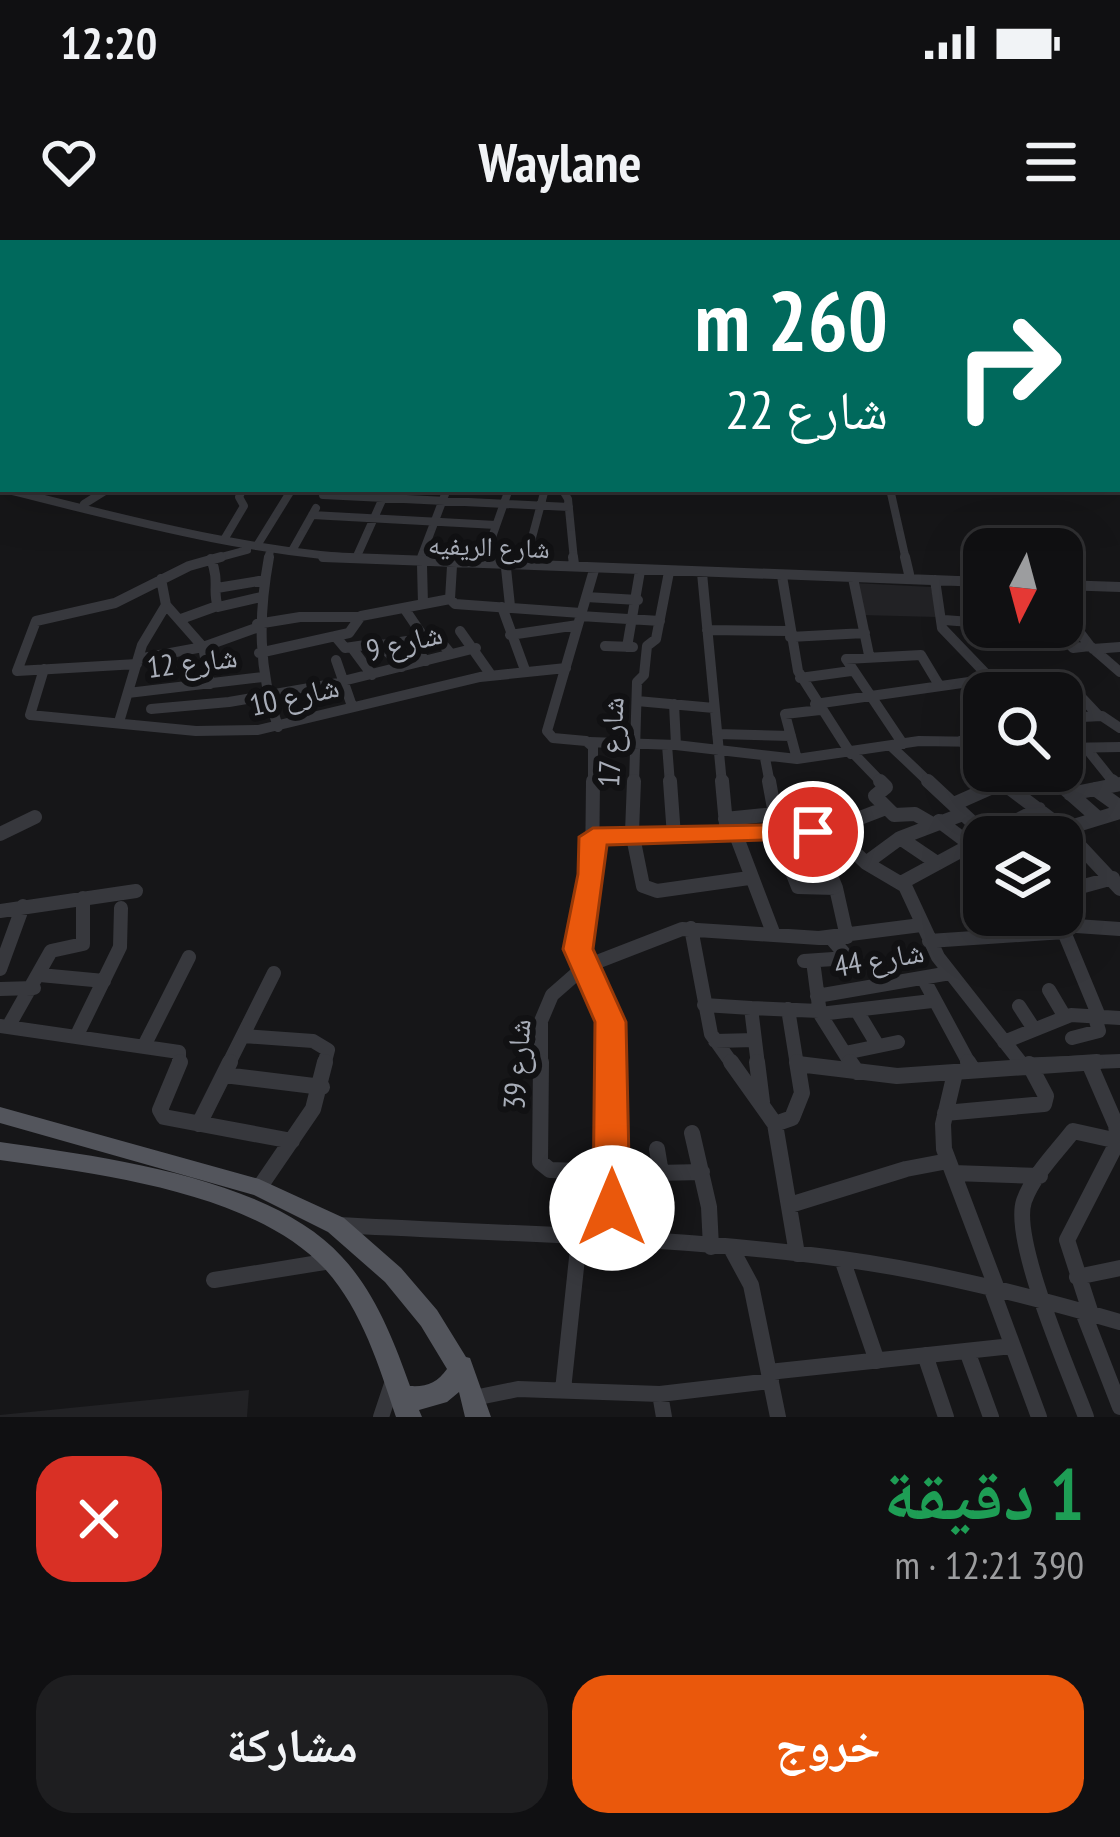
<!DOCTYPE html>
<html lang="ar">
<head>
<meta charset="utf-8">
<style>
	body { margin:0; font-family:"PT Sans Narrow","Noto Naskh Arabic",sans-serif; background:#1e1e20; color:#f1f3f6; direction:rtl; height:100vh; display:flex; flex-direction:column; font-size:45px; white-space:nowrap }
	* { box-sizing:border-box; margin:0 }
	p { font-size:39px; color:#9c9d9f }
	.icon { flex:none; width:66px; height:66px; fill:none; stroke:currentColor; stroke-width:2; stroke-linecap:round; stroke-linejoin:round }
	.map { position:relative; height:1177px; overflow:hidden; direction:ltr }
	.drawer { display:flex; flex-direction:column; background:#101012; flex:1 }
	.drawer>* { flex:none }
	.banner { position:absolute; left:0px; top:0px; width:1122px; height:252px; box-shadow:0 12px 48px #0002,0 0 0 3px #303032; direction:rtl; background:#00695c; color:#fff; overflow:hidden }
	.needle { width:78px; rotate:186deg }
	.buttons { position:absolute; left:963px; top:288px; display:grid; gap:24px }
	.buttons a { display:grid; place-items:center; width:120px; height:120px; border-radius:24px; background:#101012; box-shadow:0 12px 48px #0002,0 0 0 3px #303032; font-size:60px }
	.pin { position:absolute; display:grid; place-items:center; width:102px; height:102px; color:#fff; margin:-51px; border:6px solid #fff; border-radius:50%; box-shadow:0 3px 12px #0007 }
	.me { position:absolute; width:132px; margin:-66px; rotate:0deg; stroke-linejoin:round; filter:drop-shadow(0 0 9px #0008) }
	.turn { display:flex; align-items:center; gap:42px; height:252px; padding:0 36px; font-size:54px }
	.turn .icon { width:156px; height:156px; stroke-width:2.5 }
	.turn b { display:block; font-size:84px; line-height:102px }
	.round { display:grid; place-items:center; flex:none; width:126px; height:126px; border-radius:36px; background:#1e1e20 }
	.overview { display:flex; align-items:center; justify-content:space-between; height:204px; padding:0 36px }
	h1 { font-size:72px; font-weight:700; line-height:90px; color:#1e9e55 }
	.button { display:flex; gap:24px; margin-top:auto; padding:24px 36px }
	.button a { flex:1; height:138px; border-radius:36px; background:#ea580c; color:#fff; font-size:48px; font-weight:700; line-height:138px; text-align:center }
	.button a+a { background:#1e1e20; color:#f1f3f6 }
	.status { display:flex; justify-content:space-between; align-items:center; height:84px; padding:0 60px; background:#101012; direction:ltr }
	.status svg { height:33px; fill:currentColor }
	header { display:flex; justify-content:space-between; align-items:center; height:156px; padding:0 36px; background:#101012; font-size:54px; font-weight:700 }
	.map>svg:first-child { display:block }
</style>
</head>
<body>
<div class="status"><b>12:20</b><svg viewBox="0 0 49 12"><path d="M0 12V9h3v3zM5 12V6h3v6zM10 12V3h3v9zM15 12V0h3v12zM26 1h20v11H26zM47 4h2v5h-2z"/></svg></div>
<header><svg class="icon" aria-label="menu" viewBox="0 0 24 24"><path d="M4 6h16M4 12h16M4 18h16"/></svg>Waylane<svg class="icon" aria-label="heart" viewBox="0 0 24 24"><path d="M12 20l-8-8c-3-5 5-10 8-4 3-6 11-1 8 4z"/></svg></header>
<div class="map">
<svg width="1120" height="1177" viewBox="0 0 1120 1177">
	<rect width="100%" height="100%" fill="#161618"/>
	<path fill="#222225" d="M 0,0 L 1120,0 L 1120,84 L 1119,3 L 3,3 L 3,78 Z
		M 854,343 L 931,347 L 937,377 L 861,375 Z
		M 249,1150 L 247,1177 L 0,1177 L 0,1175 Z"/>
	<g fill="none" stroke-linecap="round" stroke-linejoin="round">
		<path fill="#303135" fill-rule="evenodd" d="M 391,0 L 406,0 L 408,3 L 393,3 Z
			M 712,0 L 737,0 L 739,3 L 714,3 Z
			M 884,0 L 902,0 L 904,3 L 886,3 Z
			M 990,0 L 1009,0 L 1011,3 L 992,3 Z
			M 1089,0 L 1108,0 L 1110,3 L 1091,3 Z"/>
		<path stroke="#37383d" stroke-width="8" d="M 0,248 C 129,280 255,315 388,320
			M 562,249 L 568,259 L 574,320
			M 890,249 L 906,320
			M 323,255 L 569,267
			M 84,264 L 108,249
			M 312,275 L 496,285
			M 225,298 L 244,266 L 239,257 L 243,249
			M 258,304 L 292,249
			M 293,309 L 316,268
			M 357,316 L 387,249
			M 210,320 L 247,310
			M 268,320 L 270,311
			M 420,320 L 447,249
			M 484,320 L 509,249
			M 526,320 L 545,249"/>
		<path stroke="#37383d" stroke-width="10" d="M 269,317 C 258,377 258,429 278,487
			M 323,317 L 984,342
			M 573,317 L 574,324
			M 905,317 L 909,334
			M 211,319 C 220,342 212,351 218,367 L 261,357
			M 525,323 L 527,317
			M 422,325 L 423,364
			M 452,326 L 450,359 L 455,364 L 581,373
			M 506,328 L 510,366
			M 702,333 L 722,544
			M 782,336 L 798,431 L 851,514
			M 853,338 L 869,415
			M 935,340 L 942,388 L 990,438
			M 1062,345 L 1120,347
			M 217,348 L 265,340
			M 586,357 L 638,360
			M 166,365 L 203,407 L 210,444
			M 502,367 L 525,430
			M 404,368 L 423,396
			M 1062,369 L 1090,406 L 1120,432
			M 580,376 L 660,381
			M 181,379 L 217,366
			M 944,380 L 984,383
			M 257,384 L 300,377 L 358,377
			M 1054,387 L 1073,408 L 1090,406
			M 707,390 L 789,391
			M 460,391 L 491,435
			M 435,395 L 451,414
			M 510,395 L 578,385
			M 335,396 L 345,408 L 379,403 L 402,427
			M 790,397 L 865,393
			M 381,405 L 407,401 L 426,421
			M 605,406 L 633,407
			M 627,407 L 640,331
			M 352,408 L 372,435
			M 1093,409 L 1120,407
			M 259,413 L 349,393 L 361,376 L 450,359
			M 138,419 L 203,407 L 256,388
			M 336,420 L 352,466
			M 137,424 L 17,431 L 36,381 L 115,363 L 189,326 L 221,317
			M 44,429 L 30,475 L 196,491 L 258,490 L 480,437 L 566,428
			M 800,438 L 851,431
			M 343,441 L 476,408
			M 128,453 L 263,437
			M 1039,453 L 1036,442 L 1065,440 L 1098,475
			M 637,461 L 714,468
			M 674,464 L 676,505
			M 815,464 L 997,438 L 1012,453
			M 151,469 L 229,462 L 344,442
			M 1062,478 L 1102,476 L 1120,488
			M 119,482 L 142,405 L 166,365 L 161,339
			M 717,494 L 791,496
			M 961,501 L 984,527
			M 590,502 L 676,505 L 797,519 L 919,501 L 984,502
			M 903,504 L 846,419 L 921,415 L 939,445
			M 667,505 L 670,544
			M 891,506 L 931,544
			M 1062,508 L 1120,507
			M 1087,509 L 1115,544
			M 854,514 L 883,544
			M 765,518 L 770,544
			M 797,519 L 785,474 L 820,470
			M 987,531 L 1004,544
			M 1045,531 L 1059,544
			M 593,544 L 593,507 L 586,501 L 553,498 L 547,491 L 594,330
			M 634,544 L 637,442 L 644,435 L 647,406 L 656,399 L 669,332"/>
		<path stroke="#37383d" stroke-width="14" d="M 593,541 L 592,634 L 578,709 L 610,782 L 610,825
			M 634,541 L 632,592 L 643,646 L 657,651 L 749,638
			M 670,541 L 674,596
			M 722,541 L 727,595
			M 880,541 L 886,547 L 875,556 L 894,575 L 915,574 L 934,585
			M 928,541 L 988,597
			M 1000,541 L 1064,589 L 1120,649
			M 1056,541 L 1098,578
			M 1112,541 L 1116,545
			M 1095,549 L 1120,567
			M 1070,554 L 1120,544
			M 954,564 L 999,544
			M 725,579 L 775,574 L 769,541
			M 939,581 L 971,605
			M 1064,589 L 1120,572
			M 831,590 L 866,623 L 905,646 L 938,717 L 1022,824
			M 813,592 L 836,648 L 847,697
			M 0,594 L 35,577
			M 777,594 L 798,647 L 836,648
			M 736,595 L 774,695
			M 593,597 L 826,591 L 886,568
			M 985,597 L 1039,569
			M 900,598 L 937,623
			M 866,623 L 900,598 L 963,574
			M 901,643 L 984,598
			M 1062,652 L 1113,638
			M 0,671 L 136,651
			M 1057,675 L 1098,774
			M 1062,685 L 1120,689
			M 691,688 L 711,794 L 733,825
			M 929,701 L 1064,692
			M 804,721 L 848,718 L 831,698
			M 813,721 L 820,774 L 852,825
			M 0,729 L 23,666
			M 40,735 L 104,741
			M 923,738 L 970,825
			M 0,749 L 34,748
			M 1049,750 L 1065,777
			M 817,756 L 950,733
			M 704,765 L 751,768 L 758,825
			M 1019,766 L 1034,789
			M 751,768 L 819,771
			M 788,769 L 797,825
			M 857,771 L 878,806
			M 820,774 L 932,761
			M 0,786 L 179,812 L 179,825
			M 8,787 L 51,711 L 83,704 L 83,658
			M 77,795 L 120,707 L 121,668
			M 244,796 L 313,801 L 328,810 L 324,825
			M 1072,798 L 1099,791 L 1094,774
			M 715,801 L 755,800
			M 1004,802 L 1071,775 L 1120,778
			M 145,804 L 189,717
			M 845,813 L 898,802
			M 798,824 L 804,825
			M 228,825 L 274,733
			M 541,825 L 541,781 L 552,755 L 584,727 L 682,689 L 819,698 L 921,685
			M 1015,825 L 1120,821"/>
		<path stroke="#37383d" stroke-width="16" d="M 180,822 L 160,870 L 164,877 L 292,901
			M 541,822 L 540,922 L 550,930 L 612,932
			M 610,822 L 611,1001
			M 731,822 L 775,884 L 797,1014
			M 757,822 L 762,862
			M 850,822 L 857,832
			M 968,822 L 973,830
			M 798,824 L 897,836 L 1097,822
			M 1090,825 L 1116,885 L 1118,901 L 1067,1000 L 1091,1074
			M 955,833 L 943,884 L 944,909 L 997,1049
			M 224,835 L 322,847
			M 945,873 L 1044,864 L 1046,856 L 1029,824
			M 199,884 L 230,822
			M 775,884 L 792,878 L 802,853 L 797,822
			M 692,893 L 709,967 L 711,1007
			M 657,909 L 661,933
			M 953,933 L 1040,936
			M 612,934 L 702,932
			M 259,948 L 313,869 L 325,822
			M 790,965 L 906,929 L 948,921
			M 338,985 C 506,994 675,996 842,1019 C 937,1032 1029,1056 1120,1082
			M 731,1008 L 751,1045 L 778,1177
			M 842,1019 L 877,1121
			M 1077,1037 L 1120,1028
			M 214,1040 L 331,1021
			M 991,1047 L 1039,1177
			M 1083,1072 L 1120,1167
			M 967,1111 L 991,1177
			M 925,1115 L 946,1177
			M 769,1132 L 1012,1106
			M 563,1150 L 579,999
			M 660,1154 L 664,1177
			M 474,1158 L 518,1149 L 660,1154 L 771,1141
			M 381,1177 L 393,1141
			M 1086,1177 C 1070,1134 1011,1000 1024,961 C 1034,934 1056,913 1073,891 L 1118,901"/>
		<path fill="#53555c" fill-rule="evenodd" d="M 0,867 L 259,939 L 344,978 L 401,1028 L 437,1070 L 466,1117 L 470,1118 L 491,1177 L 465,1177 L 459,1152 L 447,1162 L 419,1170 L 422,1177 L 396,1177 C 379,1126 362,1070 325,1029 C 254,952 99,934 0,920 L 0,902 C 102,917 270,937 342,1017 C 375,1052 394,1101 410,1146 C 427,1147 437,1143 447,1129 L 421,1086 L 385,1042 L 328,992 L 254,955 L 0,883 Z"/>
	</g>
	<path fill="#ea580c" stroke="#983908" stroke-width="3" d="M 813,584 L 823,586 L 827,592 L 823,598 L 607,605 L 593,709 L 626,782 L 630,968 L 625,978 L 612,983 L 599,978 L 593,968 L 595,782 L 563,709 L 578,634 L 579,597 L 593,588 Z"/>
	<g text-anchor="middle" dominant-baseline="central" stroke-width="12" stroke-linejoin="round" paint-order="stroke">
		<g font-size="27" fill="#a8adb8" stroke="#111113">
			<text transform="translate(489 306) rotate(2)">شارع الريفيه</text>
		</g>
		<g font-size="30" fill="#a8adb8" stroke="#111113">
			<text transform="translate(404 401) rotate(-14)">شارع 9</text>
			<text transform="translate(192 421) rotate(-7)">شارع 12</text>
			<text transform="translate(294 455) rotate(-13)">شارع 10</text>
			<text transform="translate(610 502) rotate(-87)">شارع 17</text>
			<text transform="translate(879 718) rotate(-10)">شارع 44</text>
			<text transform="translate(516 824) rotate(-86)">شارع 39</text>
		</g>
	</g>
</svg>
<div class="buttons">
<a><svg class="needle" viewBox="-14 -14 28 28"><path d="M0-13l5 13h-10z" fill="#e53935"/><path d="M0 13l5-13h-10z" fill="#9c9d9f"/></svg></a>
<a><svg class="icon" aria-label="search" viewBox="0 0 24 24"><circle cx="10" cy="10" r="6"/><path d="M15 15l6 6"/></svg></a>
<a><svg class="icon" aria-label="layers" viewBox="0 0 24 24"><path d="M12 4l9 5-9 5-9-5zM3 14l9 5 9-5"/></svg></a>
</div>
<div class="pin" style="left:813px;top:592px;background:#d93025"><svg class="icon" aria-label="arrive" viewBox="0 0 24 24"><path d="M6 21V4h12l-3 4 3 4H6"/></svg></div>
<svg class="me" style="left:612px;top:968px" viewBox="-20 -20 40 40"><circle r="19" fill="#fff"/><path d="M0-13L10 11 0 6-10 11z" fill="#ea580c"/></svg>
<div class="banner">
<div class="turn"><svg class="icon" aria-label="right" viewBox="0 0 24 24"><path d="M7 20v-9h11M14 6l5 5-5 5"/></svg><div><b>260 m</b>شارع 22</div></div>
</div>
</div>
<section class="drawer">
<div class="overview"><div><h1>1 دقيقة</h1><p>390 m · 12:21</p></div><a class="round" style="background:#d93025;color:#fff"><svg class="icon" aria-label="close" viewBox="0 0 24 24"><path d="M6 6l12 12M18 6L6 18"/></svg></a></div>
<div class="button"><a>خروج</a><a>مشاركة</a></div>
</section>
</body>
</html>
